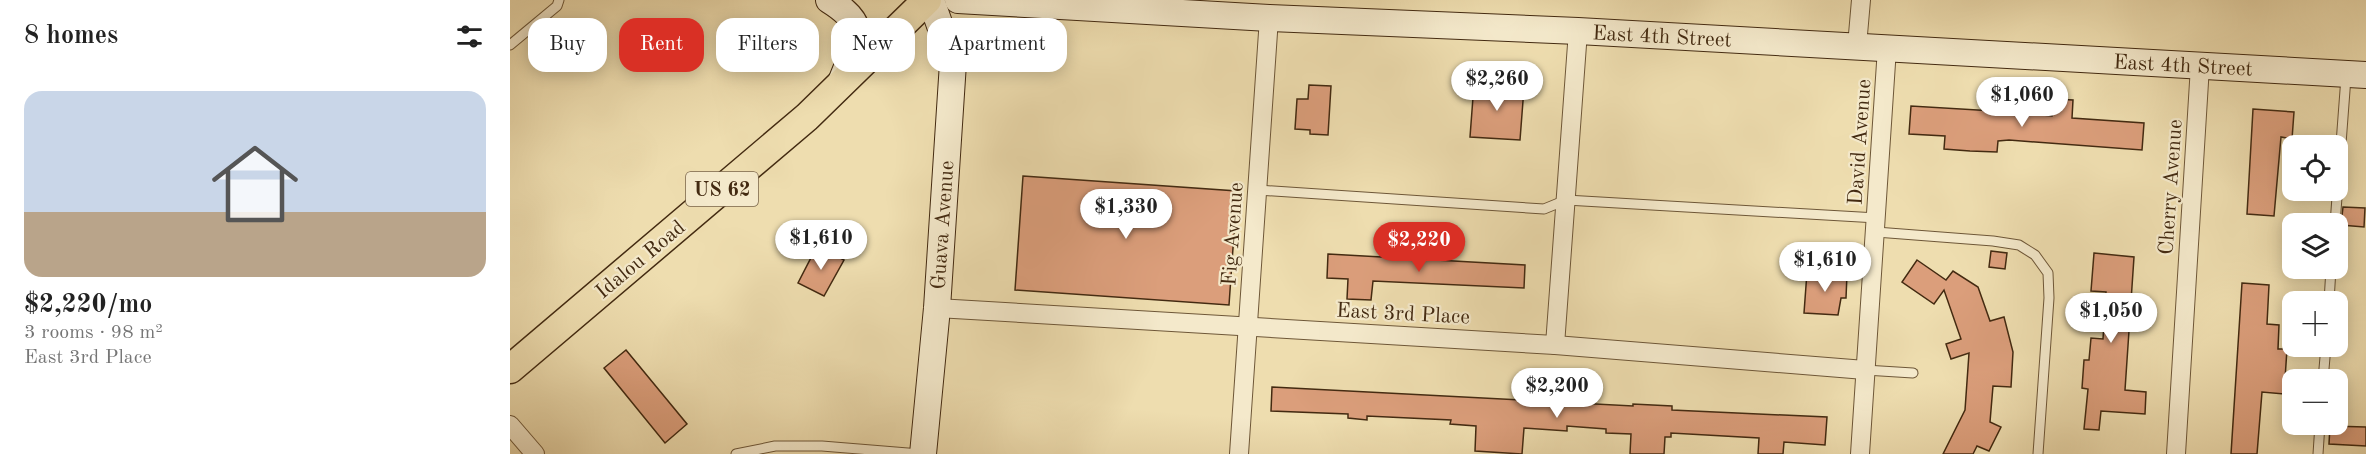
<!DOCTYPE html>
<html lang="en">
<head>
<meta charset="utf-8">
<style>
	:root { --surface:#fff; --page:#f2f2f2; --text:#222; --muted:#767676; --accent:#d93025 }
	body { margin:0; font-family:"Old Standard TT",serif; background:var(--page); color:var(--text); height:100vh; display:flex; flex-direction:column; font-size:22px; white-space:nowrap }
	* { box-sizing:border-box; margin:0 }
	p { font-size:20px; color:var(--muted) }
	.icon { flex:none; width:33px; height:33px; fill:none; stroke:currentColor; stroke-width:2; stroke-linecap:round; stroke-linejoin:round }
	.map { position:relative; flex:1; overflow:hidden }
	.sheet { display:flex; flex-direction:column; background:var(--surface); width:510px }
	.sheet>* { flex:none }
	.hud { position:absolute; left:18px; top:18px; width:570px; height:54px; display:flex; gap:12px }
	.tools { position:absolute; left:1772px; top:135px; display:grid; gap:12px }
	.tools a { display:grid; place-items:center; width:66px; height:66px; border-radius:12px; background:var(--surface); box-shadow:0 3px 15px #0003; font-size:30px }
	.price { position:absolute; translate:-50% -51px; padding:0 14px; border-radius:21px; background:#fff; color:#222; font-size:20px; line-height:39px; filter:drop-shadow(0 2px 3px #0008) }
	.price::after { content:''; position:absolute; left:50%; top:36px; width:18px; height:14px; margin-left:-9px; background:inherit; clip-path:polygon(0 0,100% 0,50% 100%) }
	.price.active { background:var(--accent); color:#fff }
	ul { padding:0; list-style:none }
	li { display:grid; align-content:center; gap:12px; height:318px; padding:0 24px }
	li span { display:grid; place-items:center; height:186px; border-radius:18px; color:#555 }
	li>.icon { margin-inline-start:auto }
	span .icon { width:108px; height:108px; fill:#fffc; stroke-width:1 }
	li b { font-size:26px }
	h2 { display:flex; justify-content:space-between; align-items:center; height:72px; padding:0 24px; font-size:26px }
	.chip { padding:0 21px; border-radius:18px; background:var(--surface); box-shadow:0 3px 15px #0003; font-size:21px; line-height:54px }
	.chip.active { background:var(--accent); color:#fff }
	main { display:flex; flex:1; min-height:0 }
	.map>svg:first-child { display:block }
	.building { fill:#db9e7b; stroke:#432a11; stroke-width:1.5 }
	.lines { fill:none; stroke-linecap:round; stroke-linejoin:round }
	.lane-casing { stroke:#6e5738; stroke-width:11 }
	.street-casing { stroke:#6e5738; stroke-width:20 }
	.secondary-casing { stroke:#432a11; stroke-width:28 }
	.primary-casing { stroke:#432a11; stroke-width:31 }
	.lane { stroke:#f4e9cb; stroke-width:9 }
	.street { stroke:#f4e9cb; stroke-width:18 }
	.secondary { stroke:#f4e9cb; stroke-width:26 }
	.primary { stroke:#eeddaf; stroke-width:28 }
	.labels { text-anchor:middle; stroke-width:4.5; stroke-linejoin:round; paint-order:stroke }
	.shield { fill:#f4e9cb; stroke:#786349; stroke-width:1.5 }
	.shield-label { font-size:20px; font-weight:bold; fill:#432a11 }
	.street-label { font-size:21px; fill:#432a11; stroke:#f4e9cb }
</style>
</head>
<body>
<main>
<section class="sheet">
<h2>8 homes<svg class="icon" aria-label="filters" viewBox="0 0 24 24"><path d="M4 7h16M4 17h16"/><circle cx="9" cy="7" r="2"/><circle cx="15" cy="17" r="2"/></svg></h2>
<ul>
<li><span style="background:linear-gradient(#c9d6e8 65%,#b9a48a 0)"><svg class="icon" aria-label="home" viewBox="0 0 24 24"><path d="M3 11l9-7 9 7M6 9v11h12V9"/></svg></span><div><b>$2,220/mo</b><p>3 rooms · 98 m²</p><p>East 3rd Place</p></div></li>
</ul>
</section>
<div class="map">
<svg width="1856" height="454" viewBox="0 0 1856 454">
	<rect width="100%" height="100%" fill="#eeddaf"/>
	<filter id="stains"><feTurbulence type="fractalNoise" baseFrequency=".00333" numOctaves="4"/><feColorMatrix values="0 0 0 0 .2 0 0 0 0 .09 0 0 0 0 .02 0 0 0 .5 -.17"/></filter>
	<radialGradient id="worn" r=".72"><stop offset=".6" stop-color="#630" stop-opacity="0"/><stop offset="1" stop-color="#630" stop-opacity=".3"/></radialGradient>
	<g class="building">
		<path d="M 964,84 L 1014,88 L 1010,140 L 960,137 Z"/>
		<path d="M 799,85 L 821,86 L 818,135 L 800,134 L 800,130 L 785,129 L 787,99 L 798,99 Z"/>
		<path d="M 1543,99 L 1563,100 L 1562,118 L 1634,123 L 1632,150 L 1499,140 L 1488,141 L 1487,152 L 1460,151 L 1434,149 L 1435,136 L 1399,134 L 1401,106 L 1501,112 L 1542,116 Z"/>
		<path d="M 1743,109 L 1784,112 L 1782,139 L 1771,137 L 1764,216 L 1737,214 Z"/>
		<path d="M 513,176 L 727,191 L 719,305 L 505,290 Z"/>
		<path d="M 1833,207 L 1855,208 L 1854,227 L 1831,225 Z"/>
		<path d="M 307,246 L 334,260 L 314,296 L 288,283 Z"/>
		<path d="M 1481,251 L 1497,253 L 1495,269 L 1479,267 Z"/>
		<path d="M 1584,253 L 1624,257 L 1615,390 L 1636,392 L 1635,414 L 1591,411 L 1589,430 L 1574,429 L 1578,389 L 1572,388 L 1574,360 L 1579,360 L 1581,338 L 1593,339 L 1596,292 L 1581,291 Z"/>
		<path d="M 818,254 L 1015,265 L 1014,288 L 863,281 L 861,300 L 837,299 L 838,279 L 817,278 Z"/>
		<path d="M 1407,260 L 1436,280 L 1443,271 L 1468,287 L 1480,321 L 1494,317 L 1503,352 L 1501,387 L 1483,386 L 1480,422 L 1491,427 L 1479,451 L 1467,446 L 1463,454 L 1433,454 L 1455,410 L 1459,353 L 1441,359 L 1436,344 L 1451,339 L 1434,290 L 1424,304 L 1392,282 Z"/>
		<path d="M 1297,272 L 1337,274 L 1336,298 L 1331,298 L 1328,315 L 1294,313 Z"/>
		<path d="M 1732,283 L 1759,285 L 1757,324 L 1769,325 L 1768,349 L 1777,349 L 1774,394 L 1752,392 L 1747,454 L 1721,454 Z"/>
		<path d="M 116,350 L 177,424 L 155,443 L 94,368 Z"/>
		<path d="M 762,387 L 1123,406 L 1123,404 L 1162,406 L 1162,410 L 1317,417 L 1315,445 L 1274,442 L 1273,454 L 1248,454 L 1249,438 L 1161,433 L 1161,437 L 1155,437 L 1154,454 L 1120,454 L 1121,434 L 1096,433 L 1096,429 L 1057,426 L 1057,431 L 1014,428 L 1012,454 L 965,451 L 966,426 L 940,424 L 941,420 L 857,416 L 857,420 L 838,418 L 838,414 L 761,411 Z"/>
		<path d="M 1820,426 L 1856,427 L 1856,446 L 1819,444 Z"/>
	</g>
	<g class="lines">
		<defs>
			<g id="lane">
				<path d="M 0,45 L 47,6 L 49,0"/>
				<path d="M 748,190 L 1034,209 L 1056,200 L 1367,218"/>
				<path d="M 1825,224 L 1836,77"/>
				<path d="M 1366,232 L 1483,241 L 1509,245 L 1525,255 L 1538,273 L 1539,298 L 1528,454"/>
				<path d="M 1819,302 L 1821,268"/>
				<path d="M 1355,370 L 1403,373"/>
				<path d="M 1813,380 L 1816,346"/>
				<path d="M 226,454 L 265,446 L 312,446 L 410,454"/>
				<path d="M 1808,454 L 1810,424"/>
			</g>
			<g id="street">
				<path d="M 1347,46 L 1351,0"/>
				<path d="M 427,308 L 1045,345 L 1355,370"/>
				<path d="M 1045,345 L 1068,31"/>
				<path d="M 0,425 L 25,454"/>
				<path d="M 729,454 L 759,18"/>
				<path d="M 1350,454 L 1377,48"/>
				<path d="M 1666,454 L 1690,66"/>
			</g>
			<g id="secondary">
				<path d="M 319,0 C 364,28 345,43 330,85"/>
				<path d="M 448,0 L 759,18 L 1068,31 L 1856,75"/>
				<path d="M 413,454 L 427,308 L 443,63 L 421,0"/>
			</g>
			<path id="primary" d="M 0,369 L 297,117 L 417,0"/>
		</defs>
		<use href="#lane" class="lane-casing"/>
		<use href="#street" class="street-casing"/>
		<use href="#secondary" class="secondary-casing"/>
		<use href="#primary" class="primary-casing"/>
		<use href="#lane" class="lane"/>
		<use href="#street" class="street"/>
		<use href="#secondary" class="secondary"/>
		<use href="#primary" class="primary"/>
	</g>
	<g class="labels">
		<rect class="shield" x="176" y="172" width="72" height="34" rx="4.5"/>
		<g class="shield-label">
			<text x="212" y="196">US 62</text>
		</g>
		<g class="street-label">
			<text transform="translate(1152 36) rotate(3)" y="7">East 4th Street</text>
			<text transform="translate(1673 65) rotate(3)" y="7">East 4th Street</text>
			<text transform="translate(1349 142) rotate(-86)" y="7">David Avenue</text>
			<text transform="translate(1660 187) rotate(-86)" y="7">Cherry Avenue</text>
			<text transform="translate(432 225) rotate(-86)" y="7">Guava Avenue</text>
			<text transform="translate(722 234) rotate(-86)" y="7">Fig Avenue</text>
			<text transform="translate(130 259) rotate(-40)" y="7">Idalou Road</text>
			<text transform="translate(893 313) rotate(3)" y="7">East 3rd Place</text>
		</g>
	</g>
	<rect width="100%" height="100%" filter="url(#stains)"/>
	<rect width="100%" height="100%" fill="url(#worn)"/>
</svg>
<div class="tools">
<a><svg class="icon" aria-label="locate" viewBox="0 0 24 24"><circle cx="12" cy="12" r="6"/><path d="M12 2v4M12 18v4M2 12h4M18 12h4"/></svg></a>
<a><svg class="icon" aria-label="layers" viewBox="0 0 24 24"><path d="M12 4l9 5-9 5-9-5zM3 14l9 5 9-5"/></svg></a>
<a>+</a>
<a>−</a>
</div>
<b class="price" style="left:987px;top:112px">$2,260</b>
<b class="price" style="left:1512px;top:128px">$1,060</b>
<b class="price" style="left:616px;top:240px">$1,330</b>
<b class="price" style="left:311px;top:271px">$1,610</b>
<b class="price active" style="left:909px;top:273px">$2,220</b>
<b class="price" style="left:1315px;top:293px">$1,610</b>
<b class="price" style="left:1601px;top:344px">$1,050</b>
<b class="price" style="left:1047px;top:419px">$2,200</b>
<div class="hud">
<a class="chip">Buy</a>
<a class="chip active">Rent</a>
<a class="chip">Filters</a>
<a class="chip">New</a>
<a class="chip">Apartment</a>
</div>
</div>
</main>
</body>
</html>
